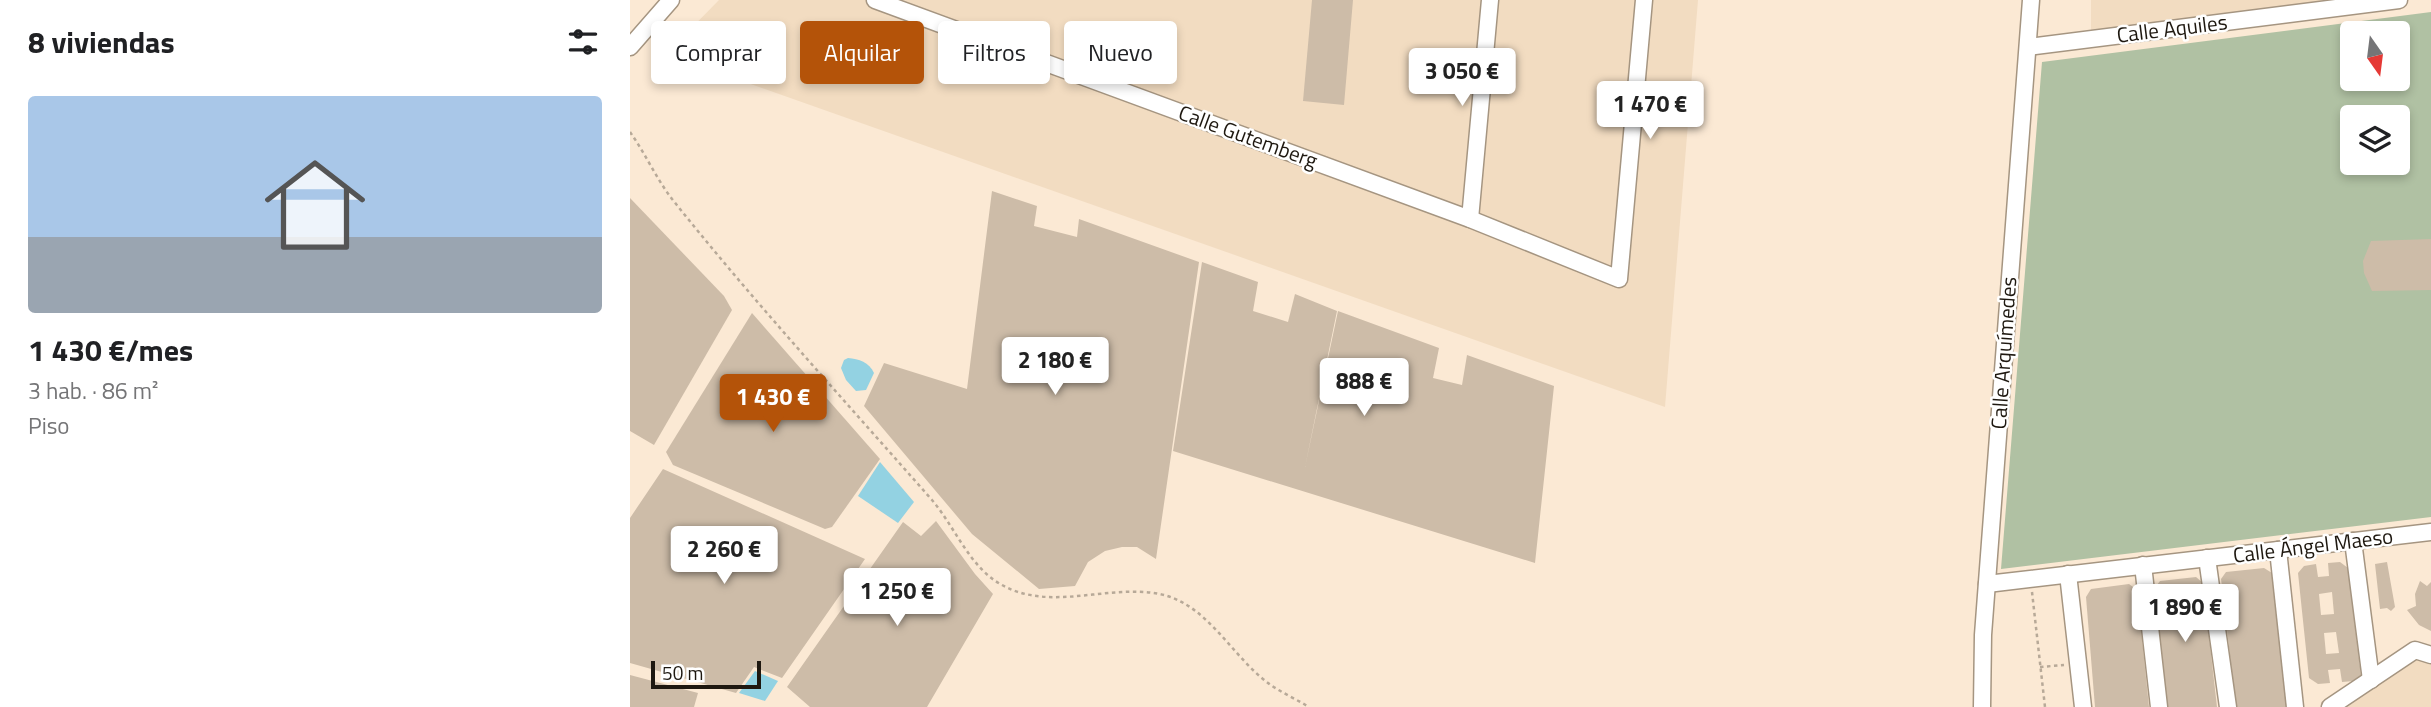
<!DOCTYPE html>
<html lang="es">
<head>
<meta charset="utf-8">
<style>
	:root { --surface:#fff; --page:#f6f6f6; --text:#202124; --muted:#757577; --accent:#b45309 }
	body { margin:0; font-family:"Titillium Web",sans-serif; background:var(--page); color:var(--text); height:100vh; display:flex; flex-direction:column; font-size:26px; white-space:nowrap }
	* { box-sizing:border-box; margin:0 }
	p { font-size:23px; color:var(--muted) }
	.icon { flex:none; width:38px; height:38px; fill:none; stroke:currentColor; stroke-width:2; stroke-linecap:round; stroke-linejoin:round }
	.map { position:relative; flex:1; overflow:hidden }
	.side { display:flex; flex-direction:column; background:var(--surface); width:630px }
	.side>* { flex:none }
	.top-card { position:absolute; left:21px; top:21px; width:665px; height:63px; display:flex; gap:14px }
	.needle { width:46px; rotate:166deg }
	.controls { position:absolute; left:1710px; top:21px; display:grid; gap:14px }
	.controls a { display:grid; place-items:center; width:70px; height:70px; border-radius:7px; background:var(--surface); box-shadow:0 4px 10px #0003; font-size:35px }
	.scale { position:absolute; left:21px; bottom:18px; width:110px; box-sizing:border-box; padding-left:7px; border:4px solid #1e1810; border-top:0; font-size:19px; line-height:24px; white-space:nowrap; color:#1e1810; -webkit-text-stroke:5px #fff; paint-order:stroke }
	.price { position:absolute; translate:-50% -60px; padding:0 16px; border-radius:7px; background:#fff; color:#222; font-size:23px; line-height:46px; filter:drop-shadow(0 2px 4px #0008) }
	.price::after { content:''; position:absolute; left:50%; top:42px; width:21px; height:16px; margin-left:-10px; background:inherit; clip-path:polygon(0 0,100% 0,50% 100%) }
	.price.selected { background:var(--accent); color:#fff }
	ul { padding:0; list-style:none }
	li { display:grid; align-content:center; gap:14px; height:371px; padding:0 28px }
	li span { display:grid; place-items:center; height:217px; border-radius:7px; color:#555 }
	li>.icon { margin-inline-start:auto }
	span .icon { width:126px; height:126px; fill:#fffc; stroke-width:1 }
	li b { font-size:30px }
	h2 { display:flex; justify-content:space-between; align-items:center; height:84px; padding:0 28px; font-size:30px }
	.chip { padding:0 24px; border-radius:7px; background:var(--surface); box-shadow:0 4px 10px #0003; font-size:24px; line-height:63px }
	.chip.selected { background:var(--accent); color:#fff }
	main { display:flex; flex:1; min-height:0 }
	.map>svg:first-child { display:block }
	.built { fill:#f2dcc1 }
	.green { fill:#b0c1a3; fill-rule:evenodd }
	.water { fill:#93d2e2 }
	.building { fill:#cdbca8; fill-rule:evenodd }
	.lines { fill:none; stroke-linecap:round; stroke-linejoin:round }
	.minor-casing { stroke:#a59581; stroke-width:19 }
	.path { stroke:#b7a998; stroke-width:2.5; stroke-dasharray:3.5 3.5; stroke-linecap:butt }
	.minor { stroke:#fff; stroke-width:16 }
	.labels { text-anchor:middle; stroke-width:5; stroke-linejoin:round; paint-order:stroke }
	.street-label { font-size:21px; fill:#1e1810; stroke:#fff }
</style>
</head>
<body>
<main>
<section class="side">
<h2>8 viviendas<svg class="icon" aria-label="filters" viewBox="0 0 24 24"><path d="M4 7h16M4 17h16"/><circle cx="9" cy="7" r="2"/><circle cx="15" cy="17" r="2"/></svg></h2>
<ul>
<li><span style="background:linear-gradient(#a9c7e8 65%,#9aa5b1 0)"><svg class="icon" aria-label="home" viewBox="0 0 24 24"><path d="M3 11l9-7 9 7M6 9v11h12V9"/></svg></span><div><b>1 430 €/mes</b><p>3 hab. · 86 m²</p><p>Piso</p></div></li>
</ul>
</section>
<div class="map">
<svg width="1801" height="707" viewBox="0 0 1801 707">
	<rect width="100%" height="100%" fill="#fbe9d4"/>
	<g class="built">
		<path d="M 89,0 L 1068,0 L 1035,407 L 36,54 Z"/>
		<path d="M 1461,0 L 1757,0 L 1461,39 Z"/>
		<path d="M 1785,650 L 1801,655 L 1801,707 L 1699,707 Z"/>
	</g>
	<path class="green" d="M 1801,12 L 1801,517 L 1371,569 L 1412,62 ZM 1722,33 L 1768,33 L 1768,79 L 1722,79 ZM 1722,117 L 1768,117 L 1768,163 L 1722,163 Z"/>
	<g class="water">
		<path d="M 218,358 C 229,359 239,362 244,373 L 236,390 L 226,391 L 216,380 L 211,368 L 214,360 Z"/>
		<path d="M 250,462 L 284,502 L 268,523 L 228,496 Z"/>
		<path d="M 125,671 L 148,681 L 135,701 L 109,693 Z"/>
	</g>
	<g class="building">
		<path d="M 682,0 L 723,0 L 714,105 L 673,101 Z"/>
		<path d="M 362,191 L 407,206 L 404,226 L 447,237 L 449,219 L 569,262 L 526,559 L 507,547 L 492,547 L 475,551 L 458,562 L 445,586 L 409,589 L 342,534 L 234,406 L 254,363 L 337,389 Z"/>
		<path d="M 0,198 L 94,296 L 102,310 L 24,445 L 0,431 Z"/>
		<path d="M 1801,239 L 1801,290 L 1742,291 L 1734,273 L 1733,261 L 1741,241 Z"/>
		<path d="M 572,262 L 628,282 L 623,311 L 658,322 L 665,294 L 707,311 L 675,467 L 708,311 L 809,348 L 803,378 L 832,385 L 837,355 L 924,386 L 905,563 L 543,451 Z"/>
		<path d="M 122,313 L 250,459 L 202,527 L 195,529 L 43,465 L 36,452 Z"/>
		<path d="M 33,469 L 235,559 L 152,678 L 124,667 L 106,693 L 0,663 L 0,518 Z"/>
		<path d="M 306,521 L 345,574 L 363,594 L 297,707 L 180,707 L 157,687 L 273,522 L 291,536 Z"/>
		<path d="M 1710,562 L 1718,568 L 1731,675 L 1724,681 L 1712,682 L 1710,669 L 1698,670 L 1700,683 L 1688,684 L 1679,678 L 1668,573 L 1674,566 L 1686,564 L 1688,577 L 1699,576 L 1698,563 ZM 1702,592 L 1704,614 L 1691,615 L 1689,594 ZM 1706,632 L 1709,653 L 1696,654 L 1694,633 Z"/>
		<path d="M 1757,562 L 1765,607 L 1761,611 L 1757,608 L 1750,609 L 1745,564 Z"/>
		<path d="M 1634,568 L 1642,573 L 1657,707 L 1606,707 L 1591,579 L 1596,572 Z"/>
		<path d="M 1566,577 L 1573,583 L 1587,707 L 1537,707 L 1524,589 L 1530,581 Z"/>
		<path d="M 1790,581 L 1797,586 L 1801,582 L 1801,631 L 1789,625 L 1777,610 L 1786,606 L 1785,594 Z"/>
		<path d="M 1499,584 L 1507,590 L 1519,707 L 1465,707 L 1456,597 L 1461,589 Z"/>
		<path d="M 0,675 L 68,693 L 64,707 L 0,707 Z"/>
	</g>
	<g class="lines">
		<defs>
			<g id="minor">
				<path d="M 245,0 L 840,219 L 989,279 L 1014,0"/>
				<path d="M 0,47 L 41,0"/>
				<path d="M 1398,47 L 1769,0"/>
				<path d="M 840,219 L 860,0"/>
				<path d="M 1723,541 L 1741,680"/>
				<path d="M 1648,550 L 1665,707"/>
				<path d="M 1577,558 L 1598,707"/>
				<path d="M 1513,565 L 1529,707"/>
				<path d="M 1438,574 L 1453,707"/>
				<path d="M 1357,584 L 1801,532"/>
				<path d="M 1352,707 L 1353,635 L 1401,0"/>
				<path d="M 1700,707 L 1785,650 L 1801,655"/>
			</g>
		</defs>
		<use href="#minor" class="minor-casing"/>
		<g class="path">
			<path d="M 0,132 C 15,153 26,178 42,199 C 124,302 215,401 302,500 C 325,527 340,568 372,585 C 422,613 482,582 534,595 C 579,607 602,656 638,683 C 650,692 666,699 679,707"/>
			<path d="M 1402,592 L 1415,707"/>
			<path d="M 1410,667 L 1434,665"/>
		</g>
		<use href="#minor" class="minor"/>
	</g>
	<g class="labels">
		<g class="street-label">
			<text transform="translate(1542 29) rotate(-7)" y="7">Calle Aquiles</text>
			<text transform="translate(618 137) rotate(20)" y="7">Calle Gutemberg</text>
			<text transform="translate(1374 353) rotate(-86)" y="7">Calle Arquímedes</text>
			<text transform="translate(1683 546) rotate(-7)" y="7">Calle Ángel Maeso</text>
		</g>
	</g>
</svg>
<div class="controls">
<a><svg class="needle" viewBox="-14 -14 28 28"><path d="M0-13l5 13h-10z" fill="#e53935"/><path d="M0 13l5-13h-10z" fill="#757577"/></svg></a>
<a><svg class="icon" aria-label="layers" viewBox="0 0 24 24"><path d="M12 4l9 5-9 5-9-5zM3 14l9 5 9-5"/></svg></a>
</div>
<div class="scale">50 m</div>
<b class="price" style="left:832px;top:108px">3 050 €</b>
<b class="price" style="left:1020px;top:141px">1 470 €</b>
<b class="price" style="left:425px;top:397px">2 180 €</b>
<b class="price" style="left:734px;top:418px">888 €</b>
<b class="price selected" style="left:143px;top:434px">1 430 €</b>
<b class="price" style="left:94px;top:586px">2 260 €</b>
<b class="price" style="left:267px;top:628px">1 250 €</b>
<b class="price" style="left:1555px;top:644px">1 890 €</b>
<div class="top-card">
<a class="chip">Comprar</a>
<a class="chip selected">Alquilar</a>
<a class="chip">Filtros</a>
<a class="chip">Nuevo</a>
</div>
</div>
</main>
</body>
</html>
